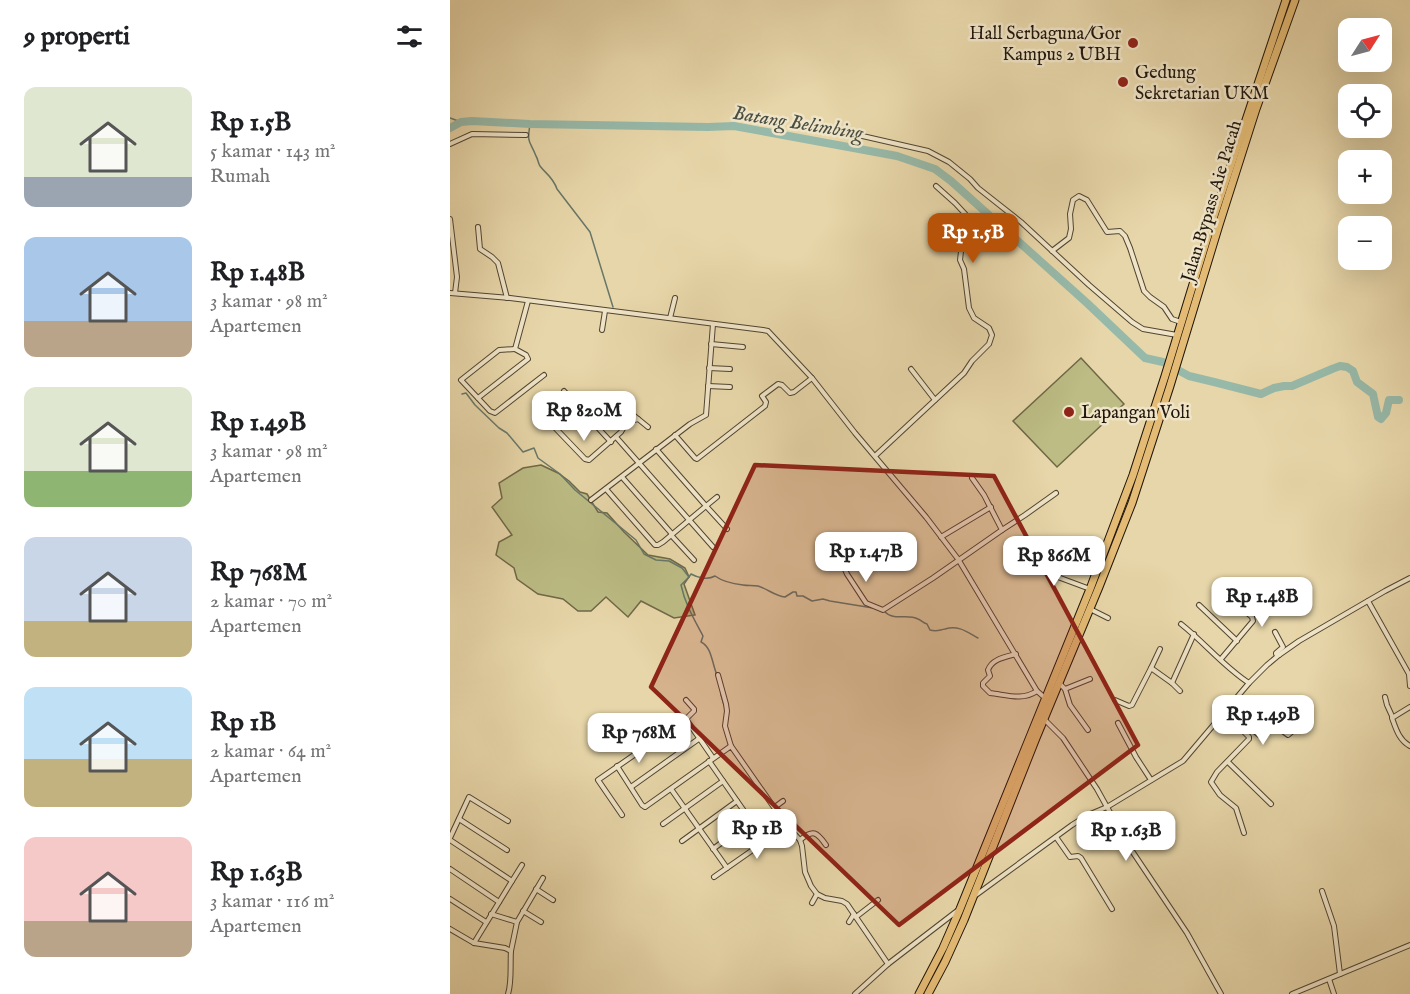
<!DOCTYPE html>
<html lang="id">
<head>
<meta charset="utf-8">
<style>
	:root { --surface:#fff; --page:#f6f6f6; --text:#202124; --muted:#757577; --accent:#b45309 }
	body { margin:0; font-family:"IM FELL English",serif; background:var(--page); color:var(--text); height:100vh; display:flex; flex-direction:column; font-size:22px; white-space:nowrap }
	* { box-sizing:border-box; margin:0 }
	p { font-size:20px; color:var(--muted) }
	.icon { flex:none; width:33px; height:33px; fill:none; stroke:currentColor; stroke-width:2; stroke-linecap:round; stroke-linejoin:round }
	.map { position:relative; flex:1; overflow:hidden }
	.details { display:flex; flex-direction:column; background:var(--surface); width:450px }
	.details>* { flex:none }
	.needle { width:39px; rotate:54deg }
	.buttons { position:absolute; left:888px; top:18px; display:grid; gap:12px }
	.buttons a { display:grid; place-items:center; width:54px; height:54px; border-radius:12px; background:var(--surface); box-shadow:0 6px 24px #0002; font-size:30px }
	.price { position:absolute; translate:-50% -51px; padding:0 14px; border-radius:12px; background:#fff; color:#222; font-size:20px; line-height:39px; filter:drop-shadow(0 2px 3px #0008) }
	.price::after { content:''; position:absolute; left:50%; top:36px; width:18px; height:14px; margin-left:-9px; background:inherit; clip-path:polygon(0 0,100% 0,50% 100%) }
	.price.on { background:var(--accent); color:#fff }
	ul { padding:0; list-style:none }
	li { display:flex; align-items:center; gap:18px; height:150px; padding:0 24px }
	li span { display:grid; place-items:center; flex:none; width:168px; height:120px; border-radius:12px; color:#555 }
	li>.icon { margin-inline-start:auto }
	span .icon { width:72px; height:72px; fill:#fffc; stroke-width:1 }
	li b { font-size:26px }
	h2 { display:flex; justify-content:space-between; align-items:center; height:72px; padding:0 24px; font-size:26px }
	main { display:flex; flex:1; min-height:0 }
	.map>svg:first-child { display:block }
	.green { fill:#bcbc84; stroke:#6e6847; stroke-width:1.5 }
	.lines { fill:none; stroke-linecap:round; stroke-linejoin:round }
	.stream { stroke:#677769; stroke-width:1.5 }
	.river { stroke:#97b9a9; stroke-width:8 }
	.street-casing { stroke:#514532; stroke-width:6 }
	.highway-casing { stroke:#1f150a; stroke-width:9 }
	.street { stroke:#efe4c7; stroke-width:4 }
	.highway { stroke:#e4bb74; stroke-width:7 }
	.marked { fill:#8f2418; fill-opacity:0.2; stroke:#8f2418; stroke-width:4.5; stroke-linejoin:round }
	.poi-dot { fill:#8f2418; stroke:#efe4c7; stroke-width:2 }
	.labels { text-anchor:middle; stroke-width:5; stroke-linejoin:round; paint-order:stroke }
	.poi-label { font-size:18px; fill:#1f150a; stroke:#efe4c7; text-anchor:start }
	.street-label { font-size:18px; fill:#1f150a; stroke:#efe4c7 }
	.water-label { font-size:20px; font-style:italic; fill:#494e42; stroke:#efe4c7 }
</style>
</head>
<body>
<main>
<section class="details">
<h2>9 properti<svg class="icon" aria-label="filters" viewBox="0 0 24 24"><path d="M4 7h16M4 17h16"/><circle cx="9" cy="7" r="2"/><circle cx="15" cy="17" r="2"/></svg></h2>
<ul>
<li><span style="background:linear-gradient(#dfe7d0 75%,#9aa5b1 0)"><svg class="icon" aria-label="home" viewBox="0 0 24 24"><path d="M3 11l9-7 9 7M6 9v11h12V9"/></svg></span><div><b>Rp 1.5B</b><p>5 kamar · 143 m²</p><p>Rumah</p></div></li>
<li><span style="background:linear-gradient(#a9c7e8 70%,#b9a48a 0)"><svg class="icon" aria-label="home" viewBox="0 0 24 24"><path d="M3 11l9-7 9 7M6 9v11h12V9"/></svg></span><div><b>Rp 1.48B</b><p>3 kamar · 98 m²</p><p>Apartemen</p></div></li>
<li><span style="background:linear-gradient(#dfe7d0 70%,#8fb573 0)"><svg class="icon" aria-label="home" viewBox="0 0 24 24"><path d="M3 11l9-7 9 7M6 9v11h12V9"/></svg></span><div><b>Rp 1.49B</b><p>3 kamar · 98 m²</p><p>Apartemen</p></div></li>
<li><span style="background:linear-gradient(#c9d6e8 70%,#c2b280 0)"><svg class="icon" aria-label="home" viewBox="0 0 24 24"><path d="M3 11l9-7 9 7M6 9v11h12V9"/></svg></span><div><b>Rp 768M</b><p>2 kamar · 70 m²</p><p>Apartemen</p></div></li>
<li><span style="background:linear-gradient(#bfe0f5 60%,#c2b280 0)"><svg class="icon" aria-label="home" viewBox="0 0 24 24"><path d="M3 11l9-7 9 7M6 9v11h12V9"/></svg></span><div><b>Rp 1B</b><p>2 kamar · 64 m²</p><p>Apartemen</p></div></li>
<li><span style="background:linear-gradient(#f6c9c9 70%,#b9a48a 0)"><svg class="icon" aria-label="home" viewBox="0 0 24 24"><path d="M3 11l9-7 9 7M6 9v11h12V9"/></svg></span><div><b>Rp 1.63B</b><p>3 kamar · 116 m²</p><p>Apartemen</p></div></li>
</ul>
</section>
<div class="map">
<svg width="960" height="994" viewBox="0 0 960 994">
	<rect width="100%" height="100%" fill="#e7d6a9"/>
	<filter id="stains"><feTurbulence type="fractalNoise" baseFrequency=".00333" numOctaves="4"/><feColorMatrix values="0 0 0 0 .2 0 0 0 0 .09 0 0 0 0 .02 0 0 0 .5 -.17"/></filter>
	<radialGradient id="worn" r=".72"><stop offset=".6" stop-color="#630" stop-opacity="0"/><stop offset="1" stop-color="#630" stop-opacity=".3"/></radialGradient>
	<g class="green">
		<path d="M 631,358 L 674,404 L 607,467 L 563,421 Z"/>
		<path d="M 91,465 L 108,473 L 119,481 L 130,492 L 137,494 L 148,512 L 157,513 L 174,532 L 198,555 L 220,559 L 235,568 L 239,577 L 234,584 L 245,615 L 224,618 L 191,601 L 178,617 L 156,597 L 141,611 L 128,611 L 113,599 L 88,594 L 67,579 L 64,568 L 46,555 L 49,542 L 62,535 L 42,507 L 52,498 L 49,483 L 73,468 Z"/>
	</g>
	<g class="lines">
		<g class="stream">
			<path d="M 0,118 L 11,122"/>
			<path d="M 80,124 C 77,144 79,139 86,156 C 88,159 88,163 90,166 C 96,174 103,177 107,189 L 140,232 L 163,307"/>
			<path d="M 12,394 L 16,393 L 25,405 L 49,428 L 57,433 L 73,452 L 84,448 L 88,458 L 110,474 L 125,490 L 186,540 L 194,554 L 206,560 L 219,561 L 232,568 L 239,577 L 241,574 C 248,578 258,580 265,576 C 272,581 284,584 293,585 C 298,586 303,585 308,586 C 318,589 325,596 335,597 L 343,592 L 346,592 L 347,596 L 353,596 L 362,601 L 373,599 L 380,601 L 423,608"/>
			<path d="M 239,577 L 231,585 C 235,604 244,619 253,636 L 251,642 C 262,647 262,664 267,675"/>
			<path d="M 434,611 C 444,622 456,613 468,619 C 471,620 473,623 477,624 L 480,630 C 487,632 489,630 495,629 C 509,625 517,632 528,638"/>
			<path d="M 271,691 L 271,695 L 274,705"/>
		</g>
		<path class="river" d="M 0,128 L 11,122 L 22,121 L 80,124 L 258,127 L 284,126 L 447,156 L 485,169 L 501,181 L 637,303 L 695,358 L 713,362 L 739,376 L 764,382 L 811,394 L 824,388 L 834,386 L 842,386 L 882,369 L 890,366 L 897,367 L 903,371 L 907,382 L 923,394 L 928,417 L 931,419 L 936,413 L 939,400 L 949,400"/>
		<defs>
			<g id="street">
				<path d="M 395,132 L 478,151 L 499,162 L 520,179 L 528,188 L 571,222 L 639,285 L 682,322 L 693,329 L 727,335"/>
				<path d="M 0,144 L 22,134 L 76,135"/>
				<path d="M 0,219 L 7,277 L 5,293"/>
				<path d="M 28,227 L 30,249 L 42,257 L 48,263 L 57,298"/>
				<path d="M 602,251 L 619,238 L 621,229 L 620,214 L 623,200 L 629,196 L 637,200 L 657,232 L 670,231 L 675,236 L 680,248 L 694,291 L 700,297 L 714,307 L 722,319 L 731,322"/>
				<path d="M 0,293 L 60,298 L 313,330 L 318,331 L 362,378 L 405,433 L 476,517 L 508,559 L 587,691 L 595,698"/>
				<path d="M 220,318 L 225,298"/>
				<path d="M 152,330 L 155,311"/>
				<path d="M 261,344 L 293,347"/>
				<path d="M 65,349 L 49,350 L 11,380 L 40,411 L 45,413 L 94,375"/>
				<path d="M 259,368 L 280,369"/>
				<path d="M 461,369 L 485,400"/>
				<path d="M 258,386 L 280,387"/>
				<path d="M 114,391 L 161,442"/>
				<path d="M 28,398 L 78,359 L 76,355 L 65,349 L 78,301"/>
				<path d="M 177,410 L 198,427"/>
				<path d="M 89,411 L 135,459 L 139,460 L 171,432 L 175,425 L 176,409"/>
				<path d="M 175,423 L 188,419"/>
				<path d="M 225,435 L 245,458 L 247,459 L 315,406 L 316,402 L 312,396 L 328,384 L 332,385 L 340,393 L 344,392 L 362,378"/>
				<path d="M 166,437 L 263,547"/>
				<path d="M 425,456 L 514,373 L 522,361 L 539,344 L 542,335 L 539,328 L 524,318 L 519,308 L 514,269 L 510,260 L 514,226 L 518,217 L 505,203 L 486,186"/>
				<path d="M 172,477 L 222,534"/>
				<path d="M 156,489 L 205,545 L 208,545 L 213,542 L 256,506 L 206,449"/>
				<path d="M 267,497 L 256,506 L 277,529"/>
				<path d="M 141,500 L 240,424 L 256,415 L 263,324"/>
				<path d="M 552,530 L 575,515 L 606,493"/>
				<path d="M 221,535 L 244,560"/>
				<path d="M 491,537 L 541,507"/>
				<path d="M 392,563 L 397,574 L 416,603 L 433,610 L 483,578 L 552,530 L 534,495 L 522,478"/>
				<path d="M 590,563 L 592,569 L 597,573 L 640,589"/>
				<path d="M 918,601 L 959,674 L 960,686"/>
				<path d="M 749,605 L 787,641"/>
				<path d="M 640,609 L 658,618"/>
				<path d="M 731,624 C 755,643 774,667 799,683"/>
				<path d="M 825,632 L 833,647 L 826,653 L 826,654 L 829,655"/>
				<path d="M 566,654 C 555,657 542,659 538,670 L 540,676 L 533,683 L 533,686 L 540,693 C 557,695 572,701 587,691"/>
				<path d="M 771,659 L 803,621 L 802,617 L 778,597"/>
				<path d="M 701,668 L 710,649"/>
				<path d="M 268,675 L 276,704 L 277,711 L 275,726 L 281,746"/>
				<path d="M 609,683 L 615,689 L 620,705 L 638,730"/>
				<path d="M 722,683 L 730,691"/>
				<path d="M 615,689 L 640,679"/>
				<path d="M 935,697 L 937,705 L 942,716"/>
				<path d="M 665,700 L 679,706 L 682,705 L 701,668 L 722,683 L 744,634"/>
				<path d="M 960,707 L 942,718 C 946,729 949,740 960,746"/>
				<path d="M 777,709 L 809,735 L 814,734 L 823,724 L 838,735 L 849,726"/>
				<path d="M 236,719 L 263,758"/>
				<path d="M 595,720 L 613,738 L 647,789 L 678,845 L 737,933 L 771,994"/>
				<path d="M 668,723 L 686,757 L 701,780"/>
				<path d="M 793,723 L 791,729 L 799,737 L 799,739 L 767,772 L 761,782 L 770,795 L 786,808 L 794,833"/>
				<path d="M 259,761 L 315,841"/>
				<path d="M 778,762 L 821,804"/>
				<path d="M 167,766 L 192,805 L 195,807 L 281,746 L 337,826 L 350,840 L 352,846 L 355,872 L 361,886 L 367,894 L 375,898 L 392,901 L 397,904 L 438,964"/>
				<path d="M 181,787 L 250,738"/>
				<path d="M 221,789 L 277,868"/>
				<path d="M 325,807 L 333,801"/>
				<path d="M 172,815 L 148,780 L 236,719 L 244,711 L 244,709 L 236,700"/>
				<path d="M 9,819 L 57,850"/>
				<path d="M 213,824 L 273,781"/>
				<path d="M 606,837 L 620,857 L 628,856 L 631,858 L 662,909"/>
				<path d="M 0,838 L 19,797 L 58,821"/>
				<path d="M 0,840 L 62,881 L 24,943"/>
				<path d="M 350,840 C 363,829 367,832 376,845"/>
				<path d="M 232,841 L 287,801"/>
				<path d="M 263,849 L 301,821"/>
				<path d="M 0,869 L 49,902"/>
				<path d="M 264,877 L 337,826"/>
				<path d="M 62,881 L 72,865"/>
				<path d="M 86,889 L 103,900"/>
				<path d="M 872,891 L 884,926 L 890,974"/>
				<path d="M 526,895 L 622,825 L 638,815 L 657,807 L 733,761 L 799,683 L 817,665 L 829,655 L 849,641 L 935,591 L 960,578"/>
				<path d="M 0,899 L 36,922"/>
				<path d="M 362,903 L 367,894"/>
				<path d="M 73,911 L 91,922"/>
				<path d="M 41,914 L 67,922"/>
				<path d="M 406,917 L 428,900"/>
				<path d="M 399,922 L 404,914"/>
				<path d="M 0,929 L 24,943 L 55,948 L 61,951 C 60,964 62,982 58,994"/>
				<path d="M 61,951 L 67,922 L 93,878"/>
				<path d="M 879,979 L 884,994"/>
				<path d="M 405,994 L 438,964 L 507,911"/>
				<path d="M 842,994 L 960,945"/>
			</g>
			<g id="highway">
				<path d="M 469,994 L 493,948 L 510,909 L 640,589 L 683,475 L 715,376 L 762,222 L 836,0"/>
				<path d="M 478,994 L 495,962 L 514,920 L 586,738 L 649,587 L 682,503 L 720,386 L 769,225 L 806,109 L 845,0"/>
			</g>
		</defs>
		<use href="#street" class="street-casing"/>
		<use href="#highway" class="highway-casing"/>
		<use href="#street" class="street"/>
		<use href="#highway" class="highway"/>
	</g>
	<path class="marked" d="M 305,465 L 544,476 L 688,745 L 449,925 L 201,687 Z"/>
	<g class="poi-dot">
		<circle cx="683" cy="43" r="6"/>
		<circle cx="673" cy="82" r="6"/>
		<circle cx="619" cy="412" r="6"/>
	</g>
	<g class="labels">
		<g class="poi-label">
			<text x="671" y="39" text-anchor="end">Hall Serbaguna/Gor<tspan x="671" dy="21">Kampus 2 UBH</tspan></text>
			<text x="685" y="78">Gedung<tspan x="685" dy="21">Sekretarian UKM</tspan></text>
			<text x="631" y="418">Lapangan Voli</text>
		</g>
		<g class="street-label">
			<text transform="translate(761 201) rotate(-73)" y="6">Jalan Bypass Aie Pacah</text>
		</g>
		<g class="water-label">
			<text transform="translate(348 122) rotate(9)" y="7">Batang Belimbing</text>
		</g>
	</g>
	<rect width="100%" height="100%" filter="url(#stains)"/>
	<rect width="100%" height="100%" fill="url(#worn)"/>
</svg>
<div class="buttons">
<a><svg class="needle" viewBox="-14 -14 28 28"><path d="M0-13l5 13h-10z" fill="#e53935"/><path d="M0 13l5-13h-10z" fill="#757577"/></svg></a>
<a><svg class="icon" aria-label="locate" viewBox="0 0 24 24"><circle cx="12" cy="12" r="6"/><path d="M12 2v4M12 18v4M2 12h4M18 12h4"/></svg></a>
<a>+</a>
<a>−</a>
</div>
<b class="price on" style="left:523px;top:264px">Rp 1.5B</b>
<b class="price" style="left:134px;top:442px">Rp 820M</b>
<b class="price" style="left:416px;top:583px">Rp 1.47B</b>
<b class="price" style="left:604px;top:587px">Rp 866M</b>
<b class="price" style="left:812px;top:628px">Rp 1.48B</b>
<b class="price" style="left:813px;top:746px">Rp 1.49B</b>
<b class="price" style="left:189px;top:764px">Rp 768M</b>
<b class="price" style="left:307px;top:860px">Rp 1B</b>
<b class="price" style="left:676px;top:862px">Rp 1.63B</b>
</div>
</main>
</body>
</html>
